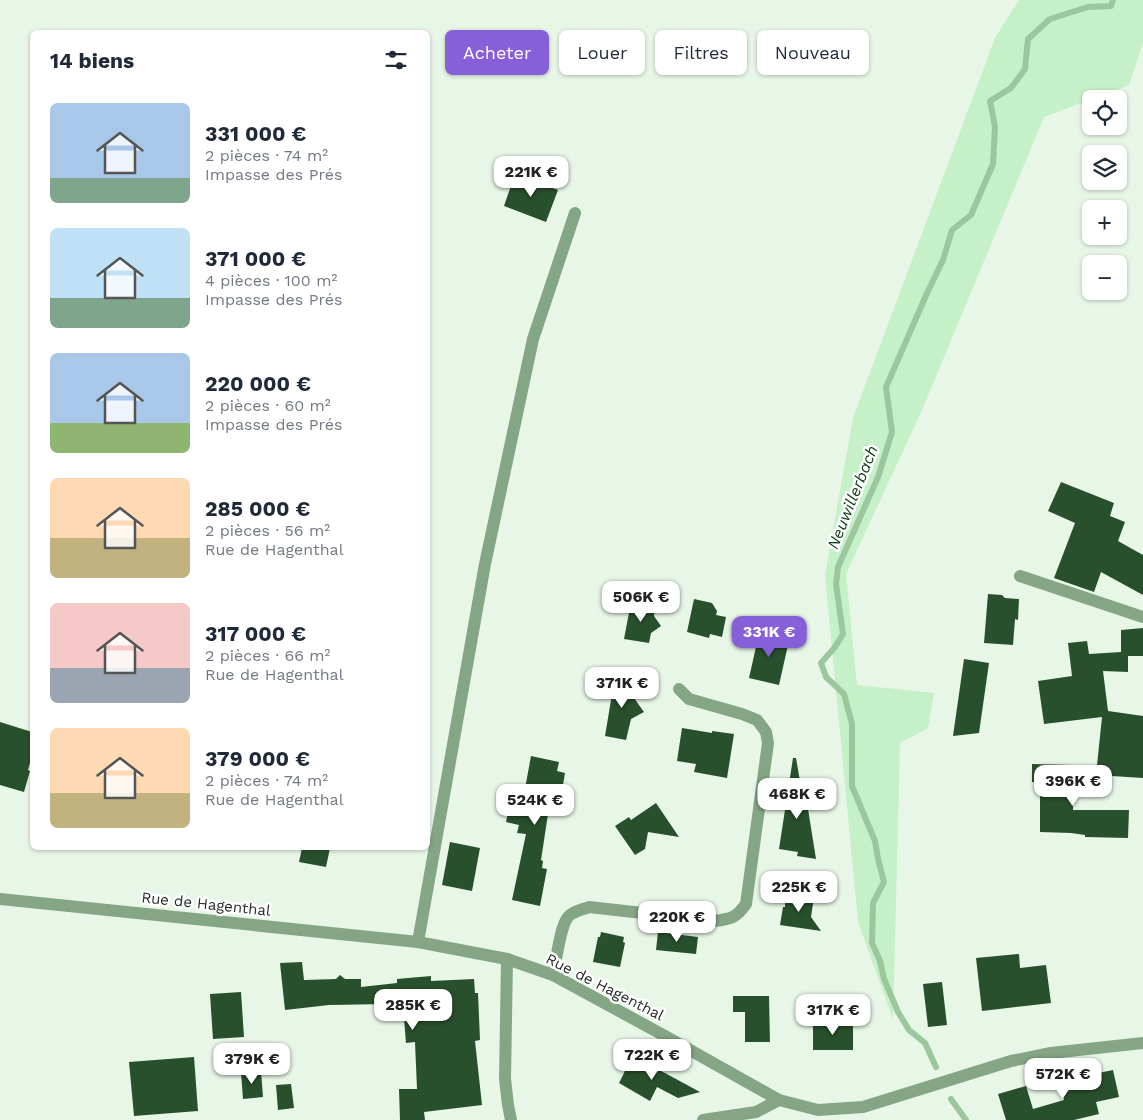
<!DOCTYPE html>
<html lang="fr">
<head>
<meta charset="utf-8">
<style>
	:root { --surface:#fff; --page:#f6f6f7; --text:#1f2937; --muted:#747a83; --accent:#875fd9 }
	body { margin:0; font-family:"Work Sans",sans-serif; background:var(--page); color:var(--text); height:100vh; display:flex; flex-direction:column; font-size:19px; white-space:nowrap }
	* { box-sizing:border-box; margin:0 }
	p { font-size:16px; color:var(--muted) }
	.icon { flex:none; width:28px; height:28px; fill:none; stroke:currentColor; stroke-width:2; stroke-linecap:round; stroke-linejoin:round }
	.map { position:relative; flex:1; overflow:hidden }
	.sheet { position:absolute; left:30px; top:30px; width:400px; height:820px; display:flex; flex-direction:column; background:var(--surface); border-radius:8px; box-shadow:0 1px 4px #0004 }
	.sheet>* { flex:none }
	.hud { position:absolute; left:445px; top:30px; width:475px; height:45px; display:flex; gap:10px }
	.tools { position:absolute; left:1082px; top:90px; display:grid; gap:10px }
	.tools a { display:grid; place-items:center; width:45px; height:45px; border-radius:8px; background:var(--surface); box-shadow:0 1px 4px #0004; font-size:25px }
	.price { position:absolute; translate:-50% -42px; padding:0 11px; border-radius:10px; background:#fff; color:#222; font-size:16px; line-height:32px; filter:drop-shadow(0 1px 2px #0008) }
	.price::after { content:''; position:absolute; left:50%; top:30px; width:15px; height:11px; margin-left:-8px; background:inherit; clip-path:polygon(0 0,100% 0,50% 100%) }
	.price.active { background:var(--accent); color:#fff }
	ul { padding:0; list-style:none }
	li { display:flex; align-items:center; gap:15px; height:125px; padding:0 20px }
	li span { display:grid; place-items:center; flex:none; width:140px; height:100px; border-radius:8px; color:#555 }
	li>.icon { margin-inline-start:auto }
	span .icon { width:60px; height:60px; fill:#fffc; stroke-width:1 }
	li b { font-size:21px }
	h2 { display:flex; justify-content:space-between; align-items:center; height:60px; padding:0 20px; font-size:21px }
	.tag { padding:0 18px; border-radius:8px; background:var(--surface); box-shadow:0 1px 4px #0004; font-size:18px; line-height:45px }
	.tag.active { background:var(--accent); color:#fff }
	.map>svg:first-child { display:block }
	.green { fill:#c6f0c7 }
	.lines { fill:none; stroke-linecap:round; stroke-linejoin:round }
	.stream { stroke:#9cc79d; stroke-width:6 }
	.building { fill:#29502c }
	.minor { stroke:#84a685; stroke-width:12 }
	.labels { text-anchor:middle; stroke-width:5; stroke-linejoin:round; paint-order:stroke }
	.street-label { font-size:15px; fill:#272c27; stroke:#fff }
	.water-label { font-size:16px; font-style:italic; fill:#0c3c14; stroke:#fff }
</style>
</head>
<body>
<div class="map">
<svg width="1143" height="1120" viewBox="0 0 1143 1120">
	<rect width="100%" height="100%" fill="#e7f6e7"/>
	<path class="green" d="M 1019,0 L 1143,0 L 1143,43 L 1129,85 L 1044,117 L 922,410 L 846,574 L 857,685 L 934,693 L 928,728 L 900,743 L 893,1019 L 858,922 L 825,575 L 853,418 L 995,38 Z"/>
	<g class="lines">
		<g class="stream">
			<path d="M 936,1067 L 925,1043 L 909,1030 L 898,1012 L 884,979 L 880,961 L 872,943 L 873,903 L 884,882 L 878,859 L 875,841 L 852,786 L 852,724 L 844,694 L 826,677 L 821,663 L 835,647 L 843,634 L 836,584 L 838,567 L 878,477 L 892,432 L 886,387 L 928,291 L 943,260 L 952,230 L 971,215 L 993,164 L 995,127 L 990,101 L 1011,88 L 1025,69 L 1028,39 L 1050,19 L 1088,7 L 1111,6 L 1113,0"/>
			<path d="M 951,1099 L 966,1120"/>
		</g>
	</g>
	<g class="building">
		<path d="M 515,174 L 558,190 L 546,222 L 504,206 Z"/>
		<path d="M 1061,482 L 1114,503 L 1110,516 L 1125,522 L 1118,541 L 1143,555 L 1143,595 L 1101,572 L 1094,592 L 1054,578 L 1075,523 L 1048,511 Z"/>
		<path d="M 988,594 L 1002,595 L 1005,598 L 1019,599 L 1018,620 L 1015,619 L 1013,645 L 984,643 Z"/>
		<path d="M 694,599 L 712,603 L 717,611 L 716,615 L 726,617 L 722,637 L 710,634 L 709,638 L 687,632 Z"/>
		<path d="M 631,602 L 655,606 L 654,616 L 661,626 L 651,633 L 649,643 L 624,639 Z"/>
		<path d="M 1143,628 L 1143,656 L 1128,656 L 1128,672 L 1103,671 L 1108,711 L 1143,716 L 1143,778 L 1096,775 L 1102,717 L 1044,724 L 1038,681 L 1072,676 L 1068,643 L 1087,641 L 1089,654 L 1121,652 L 1121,630 Z"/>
		<path d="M 762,630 L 787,635 L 785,644 L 788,645 L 779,685 L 749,678 L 758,638 L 761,638 Z"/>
		<path d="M 964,659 L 989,663 L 979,733 L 953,736 Z"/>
		<path d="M 615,676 L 632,679 L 629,697 L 634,698 L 644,712 L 631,719 L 626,740 L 605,736 Z"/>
		<path d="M 0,722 L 32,732 L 32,756 L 28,770 L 30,771 L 24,792 L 0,785 Z"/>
		<path d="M 682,728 L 712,733 L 712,731 L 734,734 L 727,778 L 694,772 L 696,764 L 677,761 Z"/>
		<path d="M 531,756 L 559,762 L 557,771 L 565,773 L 560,803 L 550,801 L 541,860 L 543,861 L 542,868 L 547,869 L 540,906 L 512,900 L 526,834 L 517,833 L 519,825 L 506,822 L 510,803 L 522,805 Z"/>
		<path d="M 793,758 L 796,758 L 805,810 L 808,809 L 816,859 L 797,856 L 798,852 L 779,849 Z"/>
		<path d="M 1032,764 L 1074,765 L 1073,810 L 1129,810 L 1128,838 L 1085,837 L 1085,835 L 1071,833 L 1040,832 L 1040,782 L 1032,782 Z"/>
		<path d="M 656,803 L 679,837 L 648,832 L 645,849 L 635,855 L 615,826 L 629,817 L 631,820 Z"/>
		<path d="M 450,842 L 480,848 L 472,891 L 442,885 Z"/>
		<path d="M 302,848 L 330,848 L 326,867 L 299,862 Z"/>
		<path d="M 790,893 L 814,897 L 811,917 L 821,931 L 780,925 L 783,907 L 785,907 L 785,901 L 789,902 Z"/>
		<path d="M 601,932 L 624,937 L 623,942 L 625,943 L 620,967 L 593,962 L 598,937 L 600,937 Z"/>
		<path d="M 658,932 L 698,937 L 696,954 L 656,950 Z"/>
		<path d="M 1019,954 L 1020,968 L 1046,965 L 1051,1003 L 982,1011 L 976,958 Z"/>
		<path d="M 302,962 L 304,980 L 336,979 L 340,975 L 345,979 L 361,979 L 361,987 L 397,983 L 397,979 L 431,976 L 431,981 L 474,979 L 475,993 L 478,993 L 480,1040 L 475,1041 L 482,1105 L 424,1112 L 425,1120 L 400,1120 L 399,1089 L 417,1089 L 415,1042 L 406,1043 L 403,1006 L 389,1007 L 388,1004 L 329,1005 L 285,1010 L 280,963 Z"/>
		<path d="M 942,982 L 947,1025 L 928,1027 L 923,984 Z"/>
		<path d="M 241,992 L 244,1037 L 213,1039 L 210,994 Z"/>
		<path d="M 733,996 L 769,996 L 770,1042 L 745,1042 L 745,1012 L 733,1012 Z"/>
		<path d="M 829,1022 L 829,1023 L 853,1023 L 853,1050 L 813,1050 L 813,1023 Z"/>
		<path d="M 194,1057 L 198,1111 L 134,1116 L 129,1062 Z"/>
		<path d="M 632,1057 L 665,1073 L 700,1092 L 678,1098 L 657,1087 L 650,1101 L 619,1083 Z"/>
		<path d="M 1113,1070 L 1119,1097 L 1096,1102 L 1099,1114 L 1074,1120 L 1006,1120 L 998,1094 L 1026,1086 L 1033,1109 L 1064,1100 L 1060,1081 Z"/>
		<path d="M 261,1071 L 263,1097 L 243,1099 L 241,1073 Z"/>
		<path d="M 291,1084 L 294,1108 L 278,1110 L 276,1085 Z"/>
	</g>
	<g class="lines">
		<g class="minor">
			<path d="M 1020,576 L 1143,617"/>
			<path d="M 0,899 L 418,942 L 507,959 L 553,975 L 665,1036 L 779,1100 L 818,1110 L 863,1107 L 1011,1061 L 1051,1053 L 1143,1043"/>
			<path d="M 418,942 L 485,564 L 533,339 L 575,213"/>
			<path d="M 507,959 L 505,1079 L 508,1105 L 511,1120"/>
			<path d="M 553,975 C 556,963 560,926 568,917 C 573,911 582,910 589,907 L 714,921 C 731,919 736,918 746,904 L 768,743 L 766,732 L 757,720 L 742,714 L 689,699 L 679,689"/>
			<path d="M 703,1120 L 756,1112 L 779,1100"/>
		</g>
	</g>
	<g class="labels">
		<g class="street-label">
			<text transform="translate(206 904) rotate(6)" y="5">Rue de Hagenthal</text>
			<text transform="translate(605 987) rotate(27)" y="5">Rue de Hagenthal</text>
		</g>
		<g class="water-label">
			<text transform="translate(852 497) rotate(-68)" y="6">Neuwillerbach</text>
		</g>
	</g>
</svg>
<div class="tools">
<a><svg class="icon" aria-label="locate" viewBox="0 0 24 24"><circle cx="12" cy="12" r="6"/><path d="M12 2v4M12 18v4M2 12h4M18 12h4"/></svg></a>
<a><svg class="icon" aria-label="layers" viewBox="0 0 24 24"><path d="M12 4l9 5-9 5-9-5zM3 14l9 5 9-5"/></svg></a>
<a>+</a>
<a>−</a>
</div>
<b class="price" style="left:531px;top:198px">221K €</b>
<b class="price" style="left:641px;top:623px">506K €</b>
<b class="price active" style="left:769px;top:658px">331K €</b>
<b class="price" style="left:622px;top:709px">371K €</b>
<b class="price" style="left:1073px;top:807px">396K €</b>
<b class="price" style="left:797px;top:820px">468K €</b>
<b class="price" style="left:535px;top:826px">524K €</b>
<b class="price" style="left:799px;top:913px">225K €</b>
<b class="price" style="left:677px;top:943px">220K €</b>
<b class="price" style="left:413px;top:1031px">285K €</b>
<b class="price" style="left:833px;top:1036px">317K €</b>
<b class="price" style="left:652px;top:1081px">722K €</b>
<b class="price" style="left:252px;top:1085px">379K €</b>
<b class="price" style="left:1063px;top:1100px">572K €</b>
<div class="hud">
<a class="tag active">Acheter</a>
<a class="tag">Louer</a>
<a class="tag">Filtres</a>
<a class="tag">Nouveau</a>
</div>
<section class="sheet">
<h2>14 biens<svg class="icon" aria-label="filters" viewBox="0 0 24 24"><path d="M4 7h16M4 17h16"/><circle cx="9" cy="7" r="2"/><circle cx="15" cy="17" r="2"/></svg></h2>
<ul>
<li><span style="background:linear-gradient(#a9c7e8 75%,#7fa58c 0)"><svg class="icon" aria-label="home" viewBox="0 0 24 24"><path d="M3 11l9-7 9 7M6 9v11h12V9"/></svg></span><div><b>331 000 €</b><p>2 pièces · 74 m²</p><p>Impasse des Prés</p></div></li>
<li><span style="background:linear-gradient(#bfe0f5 70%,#7fa58c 0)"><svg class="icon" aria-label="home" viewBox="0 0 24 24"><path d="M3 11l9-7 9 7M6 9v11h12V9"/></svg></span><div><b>371 000 €</b><p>4 pièces · 100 m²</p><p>Impasse des Prés</p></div></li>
<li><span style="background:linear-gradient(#a9c7e8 70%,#8fb573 0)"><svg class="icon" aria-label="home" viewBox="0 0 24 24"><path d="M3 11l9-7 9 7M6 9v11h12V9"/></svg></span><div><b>220 000 €</b><p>2 pièces · 60 m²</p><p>Impasse des Prés</p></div></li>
<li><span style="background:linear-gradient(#ffd9b3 60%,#c2b280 0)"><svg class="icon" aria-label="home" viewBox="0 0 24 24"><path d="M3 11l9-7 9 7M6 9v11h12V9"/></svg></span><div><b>285 000 €</b><p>2 pièces · 56 m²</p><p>Rue de Hagenthal</p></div></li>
<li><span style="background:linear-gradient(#f6c9c9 65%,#9aa5b1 0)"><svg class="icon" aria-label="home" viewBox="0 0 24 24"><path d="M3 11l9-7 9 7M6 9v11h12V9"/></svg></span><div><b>317 000 €</b><p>2 pièces · 66 m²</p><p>Rue de Hagenthal</p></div></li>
<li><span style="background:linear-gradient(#ffd9b3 65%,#c2b280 0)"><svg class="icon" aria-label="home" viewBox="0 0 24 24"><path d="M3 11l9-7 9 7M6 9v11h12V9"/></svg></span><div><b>379 000 €</b><p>2 pièces · 74 m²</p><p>Rue de Hagenthal</p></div></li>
</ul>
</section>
</div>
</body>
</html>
